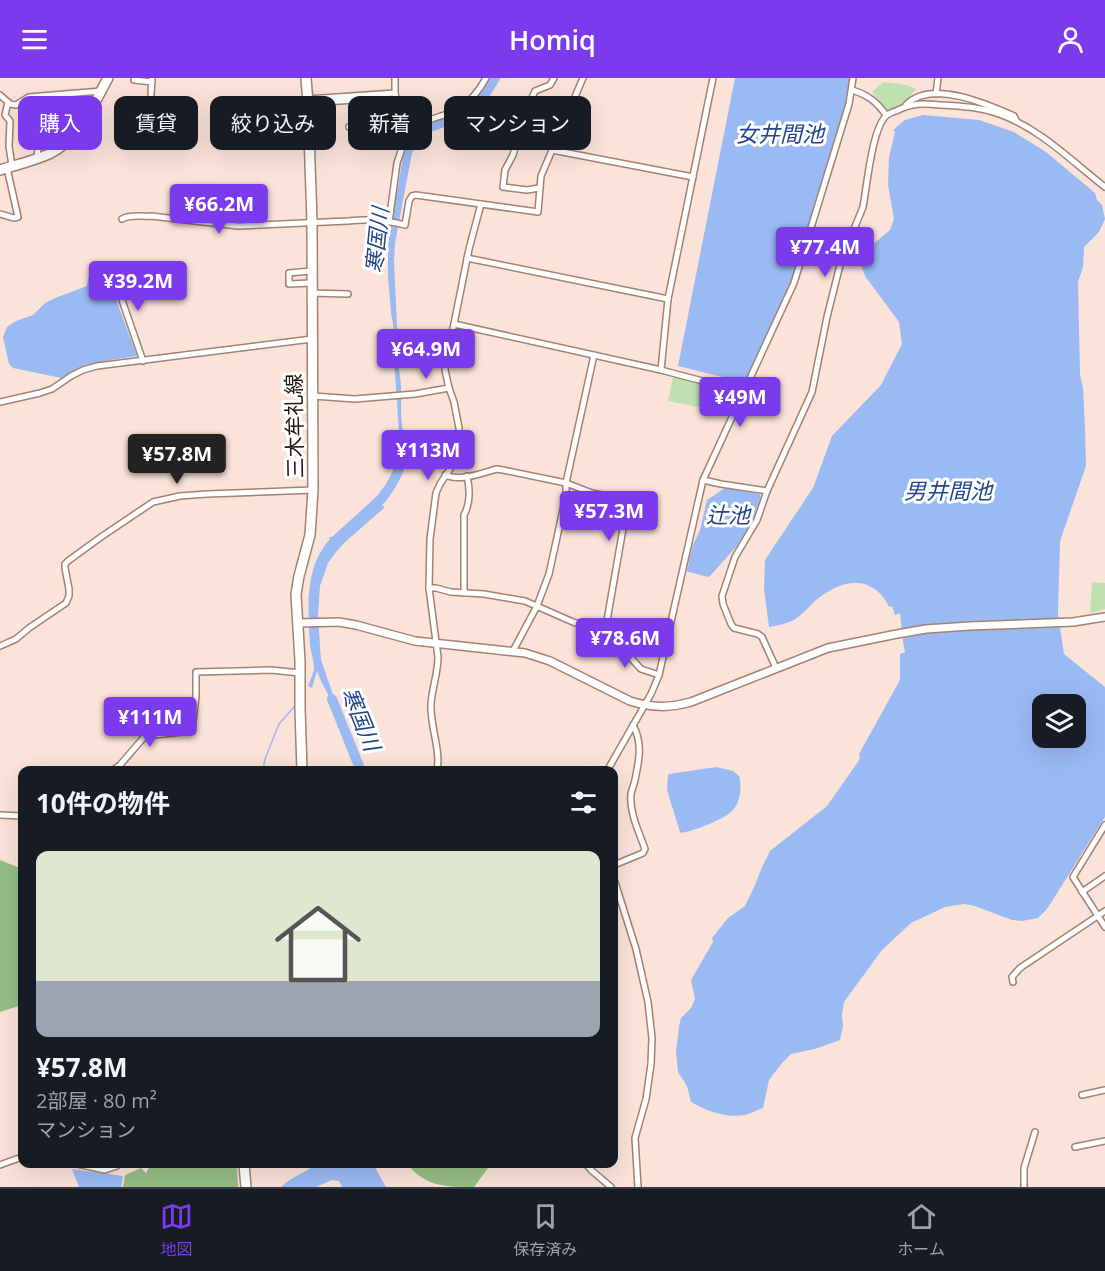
<!DOCTYPE html>
<html lang="ja">
<head>
<meta charset="utf-8">
<style>
	:root { --surface:#171b24; --page:#20242c; --text:#f1f3f6; --muted:#9ea1a6; --line:#363941; --accent:#7c3aed }
	body { margin:0; font-family:"Open Sans","Noto Sans JP",sans-serif; background:var(--page); color:var(--text); height:100vh; display:flex; flex-direction:column; font-size:22px; white-space:nowrap }
	* { box-sizing:border-box; margin:0 }
	p { font-size:20px; color:var(--muted) }
	.icon { flex:none; width:33px; height:33px; fill:none; stroke:currentColor; stroke-width:2; stroke-linecap:round; stroke-linejoin:round }
	.map { position:relative; flex:1; overflow:hidden }
	.side { position:absolute; left:18px; top:688px; width:600px; height:402px; display:flex; flex-direction:column; background:var(--surface); border-radius:12px; box-shadow:0 6px 24px #0002 }
	.side>* { flex:none }
	.banner { position:absolute; left:18px; top:18px; width:600px; height:54px; display:flex; gap:12px }
	.controls { position:absolute; left:1032px; top:616px; display:grid; gap:12px }
	.controls a { display:grid; place-items:center; width:54px; height:54px; border-radius:12px; background:var(--surface); box-shadow:0 6px 24px #0002; font-size:30px }
	.price { position:absolute; translate:-50% -51px; padding:0 14px; border-radius:6px; background:var(--accent); color:#fff; font-size:20px; line-height:39px; filter:drop-shadow(0 2px 3px #0008) }
	.price::after { content:''; position:absolute; left:50%; top:36px; width:18px; height:14px; margin-left:-9px; background:inherit; clip-path:polygon(0 0,100% 0,50% 100%) }
	.price.on { background:#222; color:#fff }
	ul { padding:0; list-style:none }
	li { display:grid; align-content:center; gap:12px; height:318px; padding:0 18px }
	li+li { border-top:2px solid var(--line) }
	li span { display:grid; place-items:center; height:186px; border-radius:12px; color:#555 }
	li>.icon { margin-inline-start:auto }
	span .icon { width:108px; height:108px; fill:#fffc; stroke-width:1 }
	li b { font-size:26px }
	h2 { display:flex; justify-content:space-between; align-items:center; height:72px; padding:0 18px; font-size:26px }
	.pill { padding:0 21px; border-radius:12px; background:var(--surface); box-shadow:0 6px 24px #0002; font-size:21px; line-height:54px }
	.pill.on { background:var(--accent); color:#fff }
	header { display:flex; justify-content:space-between; align-items:center; height:78px; padding:0 18px; background:var(--accent); color:#fff; font-size:27px; font-weight:600 }
	.dock { display:flex; justify-content:space-around; align-items:center; height:84px; border-top:2px solid var(--line); background:var(--surface); font-size:16px; color:var(--muted) }
	.dock a { display:grid; justify-items:center; gap:3px }
	.dock .on { color:var(--accent) }
	.map>svg:first-child { display:block }
	.green { fill:#bfe1b0 }
	.forest { fill:#96be84 }
	.water { fill:#9abaf4; fill-rule:evenodd }
	.lines { fill:none; stroke-linecap:round; stroke-linejoin:round }
	.stream { stroke:#9abaf4; stroke-width:1.5 }
	.river { stroke:#9abaf4; stroke-width:10 }
	.minor-casing { stroke:#a48171; stroke-width:8 }
	.tertiary-casing { stroke:#a48171; stroke-width:10 }
	.primary-casing { stroke:#a48171; stroke-width:12 }
	.minor { stroke:#fff; stroke-width:5 }
	.tertiary { stroke:#fff; stroke-width:7 }
	.primary { stroke:#fff; stroke-width:9 }
	.labels { text-anchor:middle; stroke-width:6; stroke-linejoin:round; paint-order:stroke }
	.street-label { font-size:21px; fill:#21140e; stroke:#fff }
	.water-label { font-size:22px; font-style:italic; fill:#23468a; stroke:#fff }
</style>
</head>
<body>
<header><svg class="icon" aria-label="menu" viewBox="0 0 24 24"><path d="M4 6h16M4 12h16M4 18h16"/></svg>Homiq<svg class="icon" aria-label="person" viewBox="0 0 24 24"><circle cx="12" cy="8" r="4"/><path d="M4 21q1-7 8-7t8 7"/></svg></header>
<div class="map">
<svg width="1105" height="1109" viewBox="0 0 1105 1109">
	<rect width="100%" height="100%" fill="#fbe3d9"/>
	<g class="green">
		<path d="M 883,4 L 907,7 L 916,11 C 907,20 902,34 887,32 L 872,14 Z"/>
		<path d="M 673,299 L 743,314 L 733,336 L 668,323 Z"/>
		<path d="M 1092,504 L 1105,505 L 1105,531 L 1090,535 Z"/>
	</g>
	<g class="forest">
		<path d="M 0,782 L 22,791 L 22,927 L 0,934 Z"/>
		<path d="M 151,1086 L 237,1086 L 238,1109 L 123,1109 L 125,1097 L 141,1090 L 146,1095 Z"/>
		<path d="M 407,1086 L 491,1086 L 474,1109 C 446,1109 426,1109 407,1086 Z"/>
	</g>
	<g class="water">
		<path d="M 735,0 L 851,0 L 850,15 L 793,202 L 747,303 L 743,304 L 678,288 Z"/>
		<path d="M 462,33 L 466,41 L 428,55 L 418,63 L 412,75 L 395,165 L 394,184 L 399,292 C 402,306 401,321 401,335 C 402,351 406,368 404,384 C 403,390 401,393 397,396 C 396,391 400,379 400,371 L 393,263 L 394,252 L 391,235 L 388,199 L 388,164 L 405,68 L 409,61 L 418,51 L 425,47 Z"/>
		<path d="M 923,37 L 979,42 L 1014,54 L 1046,74 L 1095,115 L 1097,122 L 1102,127 L 1105,141 L 1099,154 L 1084,169 L 1083,189 L 1078,204 L 1080,297 L 1083,310 L 1085,349 L 1086,388 L 1060,463 L 1058,536 L 1064,576 L 1105,609 L 1105,739 L 1047,831 L 1038,840 L 1022,843 L 1012,842 L 975,828 L 964,826 L 945,829 L 911,845 L 882,872 L 844,924 L 842,937 L 843,948 L 840,962 L 815,971 L 791,976 L 782,985 L 769,1002 L 763,1030 C 757,1032 750,1036 744,1037 C 725,1040 707,1033 691,1024 L 687,1008 L 678,994 L 676,973 L 679,949 L 681,940 L 691,930 L 695,921 L 691,902 L 713,864 L 712,860 L 728,840 L 745,828 L 755,807 L 762,789 L 770,773 L 827,728 L 860,681 L 859,676 L 900,602 L 900,576 L 905,574 C 902,561 902,549 900,535 L 895,537 L 892,528 L 889,529 C 884,518 878,512 867,507 C 849,500 830,511 816,522 C 808,529 802,538 792,543 C 785,546 776,548 769,549 L 764,511 L 765,482 L 813,410 L 832,358 L 881,307 L 902,266 L 899,244 L 865,198 L 861,186 L 864,174 L 890,152 L 894,141 L 888,107 L 889,79 L 895,54 L 893,52 L 905,42 ZM 1042,627 L 1076,627 L 1076,660 L 1042,660 Z"/>
		<path d="M 91,197 L 107,197 L 137,278 C 110,282 84,285 61,300 L 13,290 L 9,286 L 3,259 L 7,249 L 16,243 L 33,237 L 45,225 L 55,220 L 87,208 L 88,201 Z"/>
		<path d="M 725,410 L 759,416 L 761,418 L 752,444 L 736,469 L 711,497 L 708,499 L 689,494 L 687,493 L 692,469 L 700,452 L 707,422 Z"/>
		<path d="M 376,419 L 377,424 L 382,428 L 384,428 L 384,430 L 344,465 L 336,474 L 328,485 L 320,508 L 318,538 L 321,582 L 338,631 L 337,634 L 321,603 L 317,593 L 312,610 L 308,608 C 310,603 313,596 314,591 C 314,583 311,575 310,567 C 308,531 304,490 330,461 L 329,459 L 332,459 Z"/>
		<path d="M 716,689 L 733,693 L 739,698 C 742,709 741,725 731,734 C 722,742 695,752 682,755 L 680,754 L 667,712 L 668,697 L 669,696 Z"/>
		<path d="M 316,1086 L 373,1086 L 386,1109 L 342,1109 L 339,1103 L 332,1102 L 316,1109 L 281,1109 C 292,1098 306,1095 316,1086 Z"/>
		<path d="M 72,1091 L 123,1098 L 121,1109 L 79,1109 Z"/>
	</g>
	<g class="lines">
		<path class="stream" d="M 263,693 L 265,681 L 279,646 L 294,629"/>
		<g class="river">
			<path d="M 451,42 C 473,34 483,21 495,0"/>
			<path d="M 368,434 C 382,423 398,400 401,383"/>
			<path d="M 332,621 L 361,693"/>
		</g>
		<defs>
			<g id="minor">
				<path d="M 134,2 L 152,4"/>
				<path d="M 852,12 C 868,17 877,24 886,37"/>
				<path d="M 151,16 L 152,0"/>
				<path d="M 936,16 L 938,0"/>
				<path d="M 0,17 L 10,26 L 16,27 L 29,19 L 101,13"/>
				<path d="M 308,21 L 395,15"/>
				<path d="M 8,24 L 5,37 L 10,43 L 9,68 L 12,88"/>
				<path d="M 308,25 L 355,22 L 359,25 L 361,47"/>
				<path d="M 906,27 C 931,1 987,26 1014,38 L 1016,42"/>
				<path d="M 42,29 L 75,32"/>
				<path d="M 41,43 L 62,45"/>
				<path d="M 349,49 L 387,46"/>
				<path d="M 404,63 L 411,48 C 416,45 420,45 425,43 C 456,34 470,29 486,0"/>
				<path d="M 552,72 L 693,99"/>
				<path d="M 37,80 L 43,18"/>
				<path d="M 539,110 L 527,112 L 503,109 L 505,92 L 513,77 L 524,38 L 535,13 L 550,7 L 554,0"/>
				<path d="M 0,136 L 14,140 L 18,139 L 7,90"/>
				<path d="M 122,141 C 131,136 141,139 151,138 L 238,148 L 348,143 C 368,141 386,142 405,147 L 409,123 L 412,118 L 416,117 L 538,134 L 541,98 L 583,0"/>
				<path d="M 389,144 L 397,85 L 403,67 L 402,47 L 399,39 L 395,15 L 395,0"/>
				<path d="M 467,180 L 668,221"/>
				<path d="M 112,193 L 143,283"/>
				<path d="M 311,205 L 289,206 L 289,195 L 311,193"/>
				<path d="M 311,215 L 348,216"/>
				<path d="M 454,246 L 661,292 L 744,314"/>
				<path d="M 661,292 L 668,221 L 713,0"/>
				<path d="M 313,318 L 355,321 L 415,316 L 449,310"/>
				<path d="M 0,324 L 40,315 L 52,311 L 71,298 L 83,292 L 97,288 L 312,261"/>
				<path d="M 445,397 C 460,404 481,395 497,391 L 503,392 L 566,405 L 592,415 L 628,422 L 605,554"/>
				<path d="M 703,402 L 721,406 L 767,413"/>
				<path d="M 429,510 L 436,510 L 451,514 L 484,516 L 525,523 L 573,544 L 620,559 L 630,579 L 641,591 L 659,597"/>
				<path d="M 464,515 L 464,437 C 470,426 470,411 467,398"/>
				<path d="M 0,568 L 16,561 L 29,550 L 66,525 L 69,518 L 69,511 L 65,490 L 65,486 L 68,483 L 101,459 L 153,424 L 180,418 L 207,416 L 313,412"/>
				<path d="M 513,573 L 537,528 L 549,496 L 566,418 L 566,405 L 594,277"/>
				<path d="M 776,590 L 762,559 L 758,556 L 734,550 L 731,546 L 723,526 L 722,518 L 735,479 L 757,442 L 767,413 L 812,314 L 827,239 L 841,183 L 863,129 C 867,108 872,49 887,37 C 888,36 895,33 896,33 C 912,25 923,25 940,27 C 960,28 981,29 999,36 C 1041,51 1071,83 1105,109"/>
				<path d="M 112,693 L 120,687 L 145,658 L 192,653 L 196,618 L 196,594 L 271,592 L 300,595"/>
				<path d="M 437,693 C 441,671 430,649 431,626 C 432,610 438,595 438,579 L 429,510 L 430,461 L 436,415 L 440,406 L 450,391 L 456,377 L 459,364 L 459,350 L 454,324 L 449,310 L 445,292 L 445,282 L 454,246 L 469,171 L 481,126"/>
				<path d="M 607,693 L 651,616 L 659,597 L 703,402 L 794,205 L 849,26 L 853,0"/>
				<path d="M 0,737 L 22,738"/>
				<path d="M 1105,747 L 1073,799 L 1105,849"/>
				<path d="M 614,787 L 643,775 L 645,771 C 639,754 629,734 631,716 C 632,711 634,707 635,702 C 639,683 643,665 633,647"/>
				<path d="M 614,801 L 636,871 L 648,924 L 652,960 L 651,986 L 646,1021 L 635,1060 L 638,1109"/>
				<path d="M 1082,814 L 1105,798"/>
				<path d="M 1013,904 L 1012,899 L 1020,890 L 1105,833"/>
				<path d="M 1082,1017 L 1105,1012"/>
				<path d="M 1075,1069 L 1105,1063"/>
				<path d="M 77,1086 L 105,1092 L 117,1088 L 118,1086"/>
				<path d="M 586,1086 L 591,1092 L 611,1109"/>
				<path d="M 0,1087 L 22,1079"/>
				<path d="M 1024,1109 L 1024,1090 L 1035,1054"/>
			</g>
			<path id="tertiary" d="M 298,545 L 339,544 L 356,547 L 415,563 L 525,575 L 550,583 L 630,623 C 652,630 669,630 691,624 L 828,570 L 897,556 L 926,551 L 970,548 L 1073,544 L 1105,539"/>
			<g id="primary">
				<path d="M 0,92 C 16,87 33,83 49,76 C 79,62 93,27 108,0"/>
				<path d="M 302,693 L 300,630 L 300,583 L 296,516 L 299,498 L 310,457 L 313,412 L 312,144 L 308,25 L 306,0"/>
				<path d="M 244,1086 L 246,1109"/>
			</g>
		</defs>
		<use href="#minor" class="minor-casing"/>
		<use href="#tertiary" class="tertiary-casing"/>
		<use href="#primary" class="primary-casing"/>
		<use href="#minor" class="minor"/>
		<use href="#tertiary" class="tertiary"/>
		<use href="#primary" class="primary"/>
	</g>
	<g class="labels">
		<g class="street-label">
			<text transform="translate(295 348) rotate(-91)" y="7">三木牟礼線</text>
		</g>
		<g class="water-label">
			<text x="780" y="64">女井間池</text>
			<text transform="translate(377 162) rotate(-84)" y="8">寒国川</text>
			<text x="948" y="421">男井間池</text>
			<text x="728" y="445">辻池</text>
			<text transform="translate(361 641) rotate(68)" y="8">寒国川</text>
		</g>
	</g>
</svg>
<div class="controls">
<a><svg class="icon" aria-label="layers" viewBox="0 0 24 24"><path d="M12 4l9 5-9 5-9-5zM3 14l9 5 9-5"/></svg></a>
</div>
<b class="price" style="left:219px;top:157px">¥66.2M</b>
<b class="price" style="left:825px;top:200px">¥77.4M</b>
<b class="price" style="left:138px;top:234px">¥39.2M</b>
<b class="price" style="left:426px;top:302px">¥64.9M</b>
<b class="price" style="left:740px;top:350px">¥49M</b>
<b class="price" style="left:428px;top:403px">¥113M</b>
<b class="price on" style="left:177px;top:407px">¥57.8M</b>
<b class="price" style="left:609px;top:464px">¥57.3M</b>
<b class="price" style="left:625px;top:591px">¥78.6M</b>
<b class="price" style="left:150px;top:670px">¥111M</b>
<div class="banner">
<a class="pill on">購入</a>
<a class="pill">賃貸</a>
<a class="pill">絞り込み</a>
<a class="pill">新着</a>
<a class="pill">マンション</a>
</div>
<section class="side">
<h2>10件の物件<svg class="icon" aria-label="filters" viewBox="0 0 24 24"><path d="M4 7h16M4 17h16"/><circle cx="9" cy="7" r="2"/><circle cx="15" cy="17" r="2"/></svg></h2>
<ul>
<li><span style="background:linear-gradient(#dfe7d0 70%,#9aa5b1 0)"><svg class="icon" aria-label="home" viewBox="0 0 24 24"><path d="M3 11l9-7 9 7M6 9v11h12V9"/></svg></span><div><b>¥57.8M</b><p>2部屋 · 80 m²</p><p>マンション</p></div></li>
</ul>
</section>
</div>
<nav class="dock">
<a class="on"><svg class="icon" aria-label="map" viewBox="0 0 24 24"><path d="M3 6l6-2 6 2 6-2v14l-6 2-6-2-6 2zM9 4v14M15 6v14"/></svg>地図</a>
<a><svg class="icon" aria-label="saved" viewBox="0 0 24 24"><path d="M7 4h10v16l-5-4-5 4z"/></svg>保存済み</a>
<a><svg class="icon" aria-label="home" viewBox="0 0 24 24"><path d="M3 11l9-7 9 7M6 9v11h12V9"/></svg>ホーム</a>
</nav>
</body>
</html>
